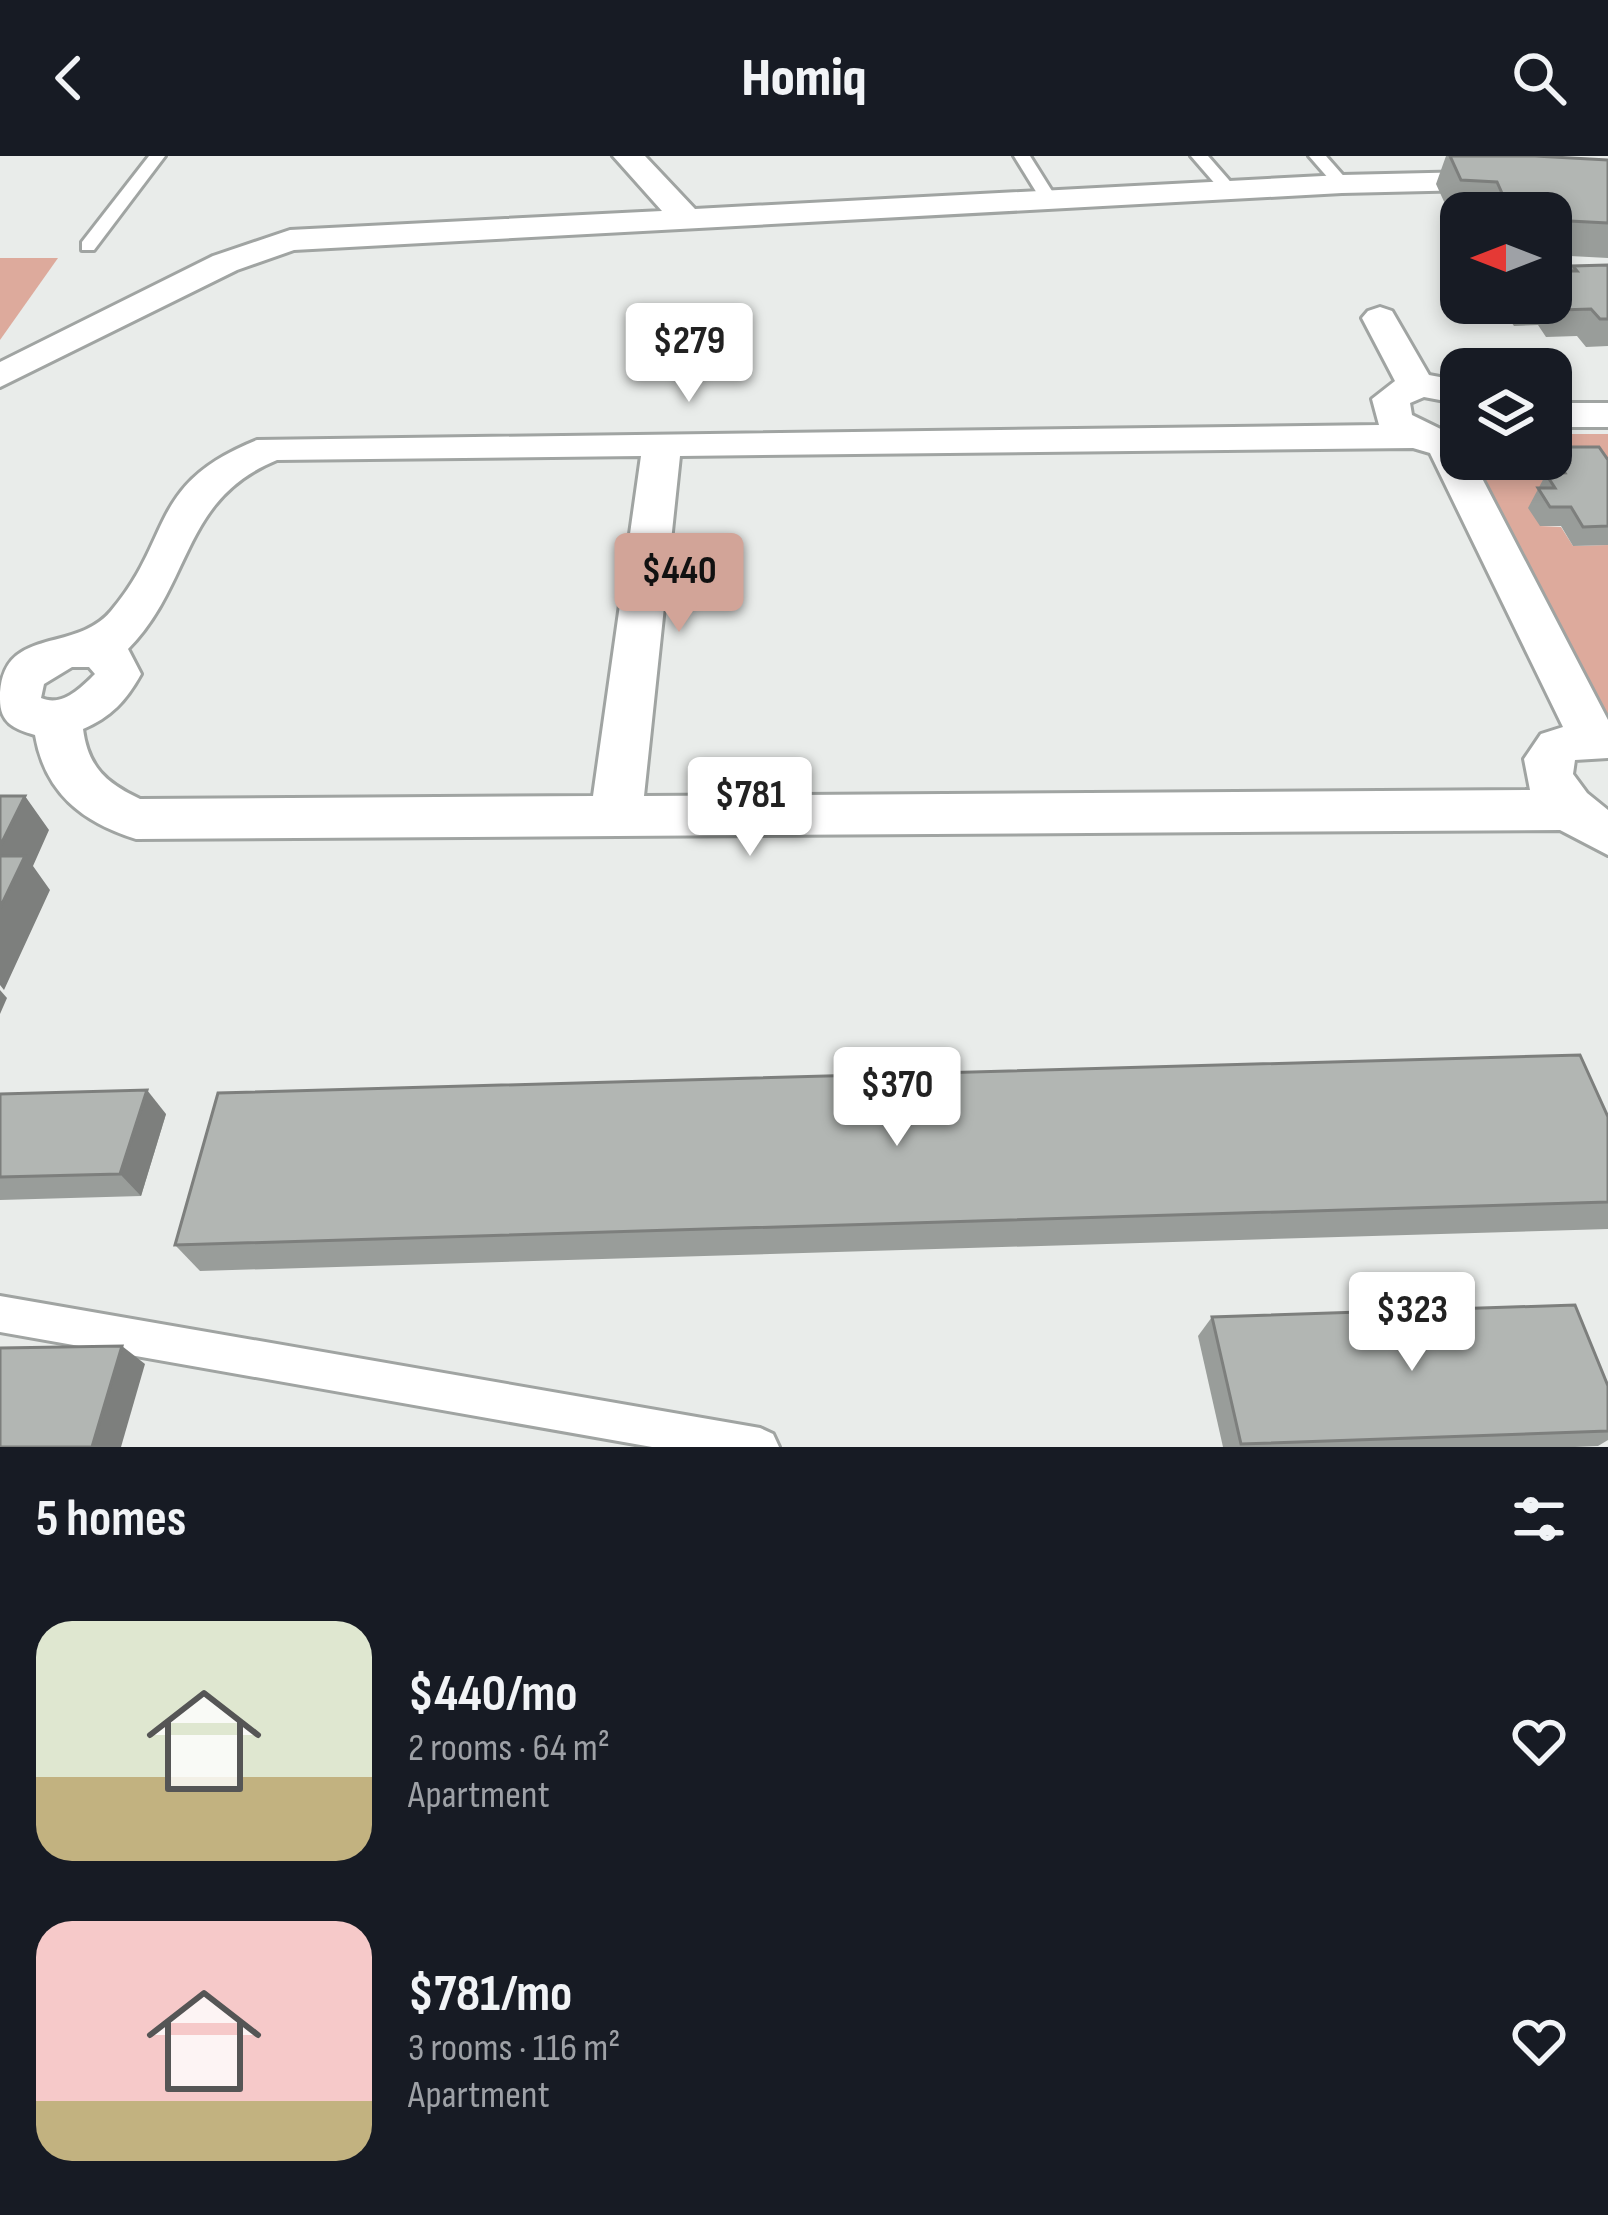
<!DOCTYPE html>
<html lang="en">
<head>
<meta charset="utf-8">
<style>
	:root { --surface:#171b24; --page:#20242c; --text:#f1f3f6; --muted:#9ea1a6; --accent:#d2a498 }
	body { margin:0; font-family:"Sofia Sans Condensed",sans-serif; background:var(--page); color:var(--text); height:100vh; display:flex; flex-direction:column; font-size:45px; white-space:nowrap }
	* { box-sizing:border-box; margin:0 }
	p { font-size:39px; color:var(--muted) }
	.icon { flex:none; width:66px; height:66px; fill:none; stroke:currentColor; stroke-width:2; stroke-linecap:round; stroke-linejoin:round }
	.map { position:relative; height:1291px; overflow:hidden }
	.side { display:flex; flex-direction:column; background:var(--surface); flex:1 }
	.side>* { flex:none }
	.needle { width:78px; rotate:270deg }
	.tools { position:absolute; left:1440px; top:36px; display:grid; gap:24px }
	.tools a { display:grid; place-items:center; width:132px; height:132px; border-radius:24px; background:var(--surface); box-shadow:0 6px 18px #0003; font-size:60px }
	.price { position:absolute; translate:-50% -102px; padding:0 27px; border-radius:12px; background:#fff; color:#222; font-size:39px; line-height:78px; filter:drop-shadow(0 3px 6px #0008) }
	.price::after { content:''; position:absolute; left:50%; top:72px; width:36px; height:27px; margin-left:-18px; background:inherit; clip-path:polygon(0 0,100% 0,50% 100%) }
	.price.active { background:var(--accent); color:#111 }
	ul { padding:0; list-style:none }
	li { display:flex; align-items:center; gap:36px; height:300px; padding:0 36px }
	li span { display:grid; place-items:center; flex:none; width:336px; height:240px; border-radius:36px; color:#555 }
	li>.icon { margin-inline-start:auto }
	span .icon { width:144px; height:144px; fill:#fffc; stroke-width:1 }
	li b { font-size:51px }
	h2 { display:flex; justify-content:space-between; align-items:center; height:144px; padding:0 36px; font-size:51px }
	header { display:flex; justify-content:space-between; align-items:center; height:156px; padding:0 36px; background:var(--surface); font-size:54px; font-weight:800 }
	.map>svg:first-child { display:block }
	.green { fill:#ddaa9c }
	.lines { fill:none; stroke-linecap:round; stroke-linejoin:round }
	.lane-casing { stroke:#a0a4a2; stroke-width:6 }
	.street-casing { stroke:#a0a4a2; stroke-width:6 }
	.lane { fill:#fff; fill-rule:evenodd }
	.street { fill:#fff; fill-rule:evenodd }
	.wall { fill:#999d9a }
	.shaded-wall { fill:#7d7f7d }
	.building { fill:#b2b6b3; stroke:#7d7f7d; stroke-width:3 }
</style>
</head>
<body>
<header><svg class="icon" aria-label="back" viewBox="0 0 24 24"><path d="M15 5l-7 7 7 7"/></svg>Homiq<svg class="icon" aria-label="search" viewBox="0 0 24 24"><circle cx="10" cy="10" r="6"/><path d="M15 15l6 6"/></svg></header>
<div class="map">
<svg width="1608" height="1291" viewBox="0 0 1608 1291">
	<rect width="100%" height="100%" fill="#e9ecea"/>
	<g class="green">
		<path d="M 0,102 L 58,102 L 0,184 Z"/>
		<path d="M 1551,278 L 1608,278 L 1608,316 L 1550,312 L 1559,326 L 1540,370 L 1561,371 L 1573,390 L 1608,389 L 1608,566 L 1474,312 L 1487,303 L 1551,303 Z"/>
	</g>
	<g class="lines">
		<defs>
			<g id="lane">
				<path d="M 149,0 L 165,0 L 94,94 L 82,94 L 82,86 Z"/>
				<path d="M 1014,0 L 1030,0 L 1057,43 L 1055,47 L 1043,47 Z"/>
				<path d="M 1191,0 L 1208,0 L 1235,31 L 1235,37 L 1223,37 Z"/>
				<path d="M 1309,0 L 1326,0 L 1348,25 L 1348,31 L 1336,31 Z"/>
				<path d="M 0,1140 L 760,1272 L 773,1278 L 779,1291 L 652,1291 L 0,1176 Z"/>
			</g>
			<g id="street">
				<path d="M 613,0 L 645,0 L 695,53 L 1342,19 L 1608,13 L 1608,31 L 1342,37 L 294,94 L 237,114 L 0,231 L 0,206 L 213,100 L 290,74 L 662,55 Z"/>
				<path d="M 1380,151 L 1392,155 L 1429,219 L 1461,225 L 1461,248 L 1424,241 L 1410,247 L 1412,259 L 1461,283 L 1461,303 L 1472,303 L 1608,564 L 1608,602 L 1575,604 L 1573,618 L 1587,637 L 1608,654 L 1608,699 L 1560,674 L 136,683 C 82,666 45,637 35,579 C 14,573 0,567 0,543 C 0,468 74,499 111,455 C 174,381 147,328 257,284 L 1379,269 L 1372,243 L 1395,225 L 1362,162 L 1368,155 ZM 1413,292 L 1430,297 L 1563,571 L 1541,578 L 1524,603 L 1530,634 L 644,640 L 680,300 ZM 641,300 L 593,640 L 140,643 C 106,627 88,611 83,573 C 111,561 126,545 141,518 L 128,493 C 193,427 181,343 277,304 ZM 72,511 L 89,511 L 95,518 C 80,533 62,551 41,542 L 44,528 Z"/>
				<rect x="1551" y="247" width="57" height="24"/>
			</g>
		</defs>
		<use href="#lane" class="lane-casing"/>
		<use href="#street" class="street-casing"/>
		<use href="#lane" class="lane"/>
		<use href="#street" class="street"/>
	</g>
	<g class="wall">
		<path d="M 1446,0 L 1535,0 L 1608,4 L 1608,102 L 1551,99 L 1551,57 L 1461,57 L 1461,83 L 1436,28 Z"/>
		<path d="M 1608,109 L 1608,190 L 1586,191 L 1577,180 L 1546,181 L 1538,169 L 1514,170 L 1497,147 L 1551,147 L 1551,121 L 1555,121 L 1558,115 L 1570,115 L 1573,110 Z"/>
		<path d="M 1559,291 L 1608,304 L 1608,389 L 1573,390 L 1561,370 L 1540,370 L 1528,352 L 1546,318 L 1553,317 L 1549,310 Z"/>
		<path d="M 0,938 L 166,958 L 141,1040 L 0,1044 Z"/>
		<path d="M 1608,961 L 1608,1073 L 200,1115 L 175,1089 Z"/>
		<path d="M 1212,1161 L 1608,1230 L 1608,1284 L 1598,1290 L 1575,1291 L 1223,1291 L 1198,1180 Z"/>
	</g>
	<g class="shaded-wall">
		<path d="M 25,640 L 49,674 L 33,710 L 50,734 L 4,834 L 0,829 L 0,690 Z"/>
		<path d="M 0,834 L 7,842 L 0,858 Z"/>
		<path d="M 147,934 L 166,958 L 141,1040 L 120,1018 Z"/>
		<path d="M 122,1190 L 145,1208 L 121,1291 L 92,1291 Z"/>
	</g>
	<g class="building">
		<path d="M 1450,0 L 1535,0 L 1608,4 L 1608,67 L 1551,64 L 1551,57 L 1485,57 L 1482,51 L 1509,53 L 1497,26 L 1461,24 Z"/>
		<path d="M 1452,48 L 1487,50 L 1488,51 L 1482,51 L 1480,57 L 1461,57 L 1461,66 Z"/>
		<path d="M 1608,109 L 1608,163 L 1600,163 L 1591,153 L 1559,154 L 1551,142 L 1551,121 L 1562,121 L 1558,115 L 1577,115 L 1573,110 Z"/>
		<path d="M 1559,291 L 1599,291 L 1608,304 L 1608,370 L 1583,371 L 1571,351 L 1550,351 L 1538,332 L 1555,332 L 1546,318 L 1565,317 L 1558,306 L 1569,306 Z"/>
		<path d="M 0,640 L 25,640 L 0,690 Z"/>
		<path d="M 0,700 L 25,700 L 0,752 Z"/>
		<path d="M 1580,899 L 1608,961 L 1608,1046 L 175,1089 L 218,937 Z"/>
		<path d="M 147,934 L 120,1018 L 0,1021 L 0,938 Z"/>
		<path d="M 1575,1149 L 1608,1230 L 1608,1275 L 1241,1288 L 1212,1161 Z"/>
		<path d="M 122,1190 L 92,1291 L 0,1291 L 0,1192 Z"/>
	</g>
</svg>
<div class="tools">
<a><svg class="needle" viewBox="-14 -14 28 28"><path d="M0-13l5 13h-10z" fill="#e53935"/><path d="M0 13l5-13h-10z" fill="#9ea1a6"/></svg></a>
<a><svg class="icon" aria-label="layers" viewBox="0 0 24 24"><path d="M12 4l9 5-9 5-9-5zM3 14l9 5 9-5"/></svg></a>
</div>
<b class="price" style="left:689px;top:249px">$279</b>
<b class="price active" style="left:679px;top:479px">$440</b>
<b class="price" style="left:750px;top:703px">$781</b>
<b class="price" style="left:897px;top:993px">$370</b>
<b class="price" style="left:1412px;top:1218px">$323</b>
</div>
<section class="side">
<h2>5 homes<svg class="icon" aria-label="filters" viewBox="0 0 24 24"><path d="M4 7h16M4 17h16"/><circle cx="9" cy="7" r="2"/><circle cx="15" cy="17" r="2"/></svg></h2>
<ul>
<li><span style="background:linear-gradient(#dfe7d0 65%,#c2b280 0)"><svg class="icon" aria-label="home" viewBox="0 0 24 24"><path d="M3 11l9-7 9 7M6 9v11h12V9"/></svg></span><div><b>$440/mo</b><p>2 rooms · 64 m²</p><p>Apartment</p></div><svg class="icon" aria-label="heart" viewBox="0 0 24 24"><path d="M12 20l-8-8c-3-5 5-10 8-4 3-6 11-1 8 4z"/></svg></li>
<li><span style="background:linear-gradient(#f6c9c9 75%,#c2b280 0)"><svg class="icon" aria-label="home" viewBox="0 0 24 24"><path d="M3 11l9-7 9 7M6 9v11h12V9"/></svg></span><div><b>$781/mo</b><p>3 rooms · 116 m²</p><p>Apartment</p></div><svg class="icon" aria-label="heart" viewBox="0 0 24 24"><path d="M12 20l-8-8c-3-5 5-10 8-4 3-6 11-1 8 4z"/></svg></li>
</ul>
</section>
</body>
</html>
